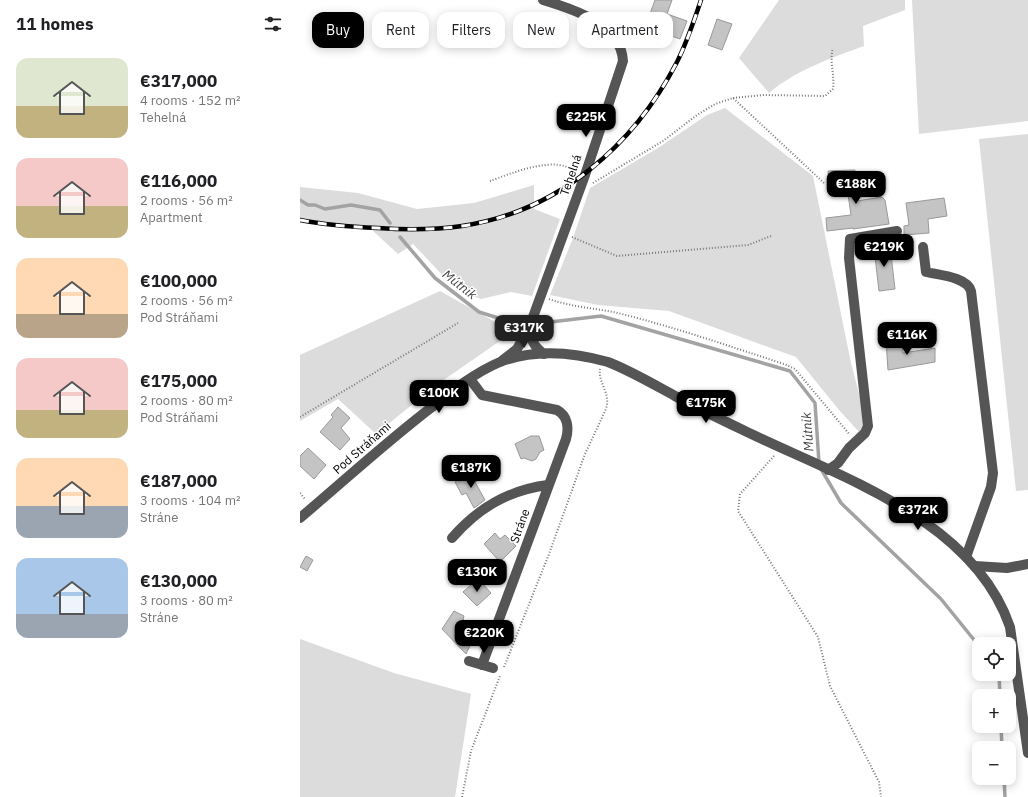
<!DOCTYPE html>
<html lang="en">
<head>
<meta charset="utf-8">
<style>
	:root { --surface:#fff; --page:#f6f6f6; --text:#202124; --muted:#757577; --accent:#000 }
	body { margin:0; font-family:"IBM Plex Sans",sans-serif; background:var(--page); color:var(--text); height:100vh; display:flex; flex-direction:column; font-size:15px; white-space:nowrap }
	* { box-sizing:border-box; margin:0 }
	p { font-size:13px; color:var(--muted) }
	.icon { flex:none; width:22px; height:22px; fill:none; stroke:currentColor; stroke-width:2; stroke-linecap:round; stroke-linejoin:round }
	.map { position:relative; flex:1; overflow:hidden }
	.details { display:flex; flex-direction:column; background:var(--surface); width:300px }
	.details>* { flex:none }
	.guide { position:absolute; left:12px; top:12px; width:380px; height:36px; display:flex; gap:8px }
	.controls { position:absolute; left:672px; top:637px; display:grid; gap:8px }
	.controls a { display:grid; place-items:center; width:44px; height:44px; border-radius:8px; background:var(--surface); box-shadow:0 2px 10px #0003; font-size:20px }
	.price { position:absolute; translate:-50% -34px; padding:0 9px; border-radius:8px; background:var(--accent); color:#fff; font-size:13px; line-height:26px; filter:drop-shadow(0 1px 2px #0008) }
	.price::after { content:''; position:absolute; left:50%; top:24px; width:12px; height:9px; margin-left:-6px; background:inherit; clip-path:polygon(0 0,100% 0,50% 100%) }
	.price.on { background:#222; color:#fff }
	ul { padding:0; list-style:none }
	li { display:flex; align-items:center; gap:12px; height:100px; padding:0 16px }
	li span { display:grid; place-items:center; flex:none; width:112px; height:80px; border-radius:12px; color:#555 }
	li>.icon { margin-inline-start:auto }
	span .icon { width:48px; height:48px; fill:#fffc; stroke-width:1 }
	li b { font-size:17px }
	h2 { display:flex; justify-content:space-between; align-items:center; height:48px; padding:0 16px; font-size:17px }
	.tag { padding:0 14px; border-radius:12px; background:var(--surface); box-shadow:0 2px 10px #0003; font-size:14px; line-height:36px }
	.tag.on { background:var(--accent); color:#fff }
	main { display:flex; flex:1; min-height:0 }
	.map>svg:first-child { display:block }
	.green { fill:#dcdcdc }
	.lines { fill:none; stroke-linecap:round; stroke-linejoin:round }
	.stream { stroke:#a3a3a3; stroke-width:3.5 }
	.building { fill:#c4c4c4; stroke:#999 }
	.path { stroke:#777; stroke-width:2; stroke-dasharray:1 2; stroke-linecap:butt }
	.minor { stroke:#555; stroke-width:10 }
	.rail-casing { stroke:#000; stroke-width:4.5 }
	.rail { stroke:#fff; stroke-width:3; stroke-dasharray:9; stroke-linecap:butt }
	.labels { text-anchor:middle; stroke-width:3; stroke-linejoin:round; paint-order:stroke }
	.street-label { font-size:12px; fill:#000; stroke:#fff }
	.water-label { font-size:13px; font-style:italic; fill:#444; stroke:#fff }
</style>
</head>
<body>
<main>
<section class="details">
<h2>11 homes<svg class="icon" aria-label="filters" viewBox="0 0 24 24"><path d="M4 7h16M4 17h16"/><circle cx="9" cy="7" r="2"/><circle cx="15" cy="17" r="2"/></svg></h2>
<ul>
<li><span style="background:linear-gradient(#dfe7d0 60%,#c2b280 0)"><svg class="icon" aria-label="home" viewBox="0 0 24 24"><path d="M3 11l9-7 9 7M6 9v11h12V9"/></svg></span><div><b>€317,000</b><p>4 rooms · 152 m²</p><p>Tehelná</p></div></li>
<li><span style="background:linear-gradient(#f6c9c9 60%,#c2b280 0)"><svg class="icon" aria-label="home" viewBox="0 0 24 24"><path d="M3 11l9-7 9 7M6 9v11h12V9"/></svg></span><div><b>€116,000</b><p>2 rooms · 56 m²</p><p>Apartment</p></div></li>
<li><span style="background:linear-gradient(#ffd9b3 70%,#b9a48a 0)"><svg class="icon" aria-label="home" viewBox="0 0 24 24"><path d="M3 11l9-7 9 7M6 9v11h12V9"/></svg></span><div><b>€100,000</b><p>2 rooms · 56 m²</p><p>Pod Stráňami</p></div></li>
<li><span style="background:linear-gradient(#f6c9c9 65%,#c2b280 0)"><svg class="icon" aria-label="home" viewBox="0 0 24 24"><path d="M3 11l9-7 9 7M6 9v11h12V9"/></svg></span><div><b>€175,000</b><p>2 rooms · 80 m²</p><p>Pod Stráňami</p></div></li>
<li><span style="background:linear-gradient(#ffd9b3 60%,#9aa5b1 0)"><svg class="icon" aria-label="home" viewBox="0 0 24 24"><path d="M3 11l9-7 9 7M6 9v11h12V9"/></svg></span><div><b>€187,000</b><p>3 rooms · 104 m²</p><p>Stráne</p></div></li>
<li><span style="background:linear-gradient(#a9c7e8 70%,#9aa5b1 0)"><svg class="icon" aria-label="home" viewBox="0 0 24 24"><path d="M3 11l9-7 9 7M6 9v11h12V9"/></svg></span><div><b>€130,000</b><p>3 rooms · 80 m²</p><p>Stráne</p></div></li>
</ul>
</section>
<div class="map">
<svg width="728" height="797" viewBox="0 0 728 797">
	<rect width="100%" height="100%" fill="#fff"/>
	<g class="green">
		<path d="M 479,0 L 605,0 L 605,10 L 563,26 L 564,46 C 531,58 496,70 469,93 L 439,58 Z"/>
		<path d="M 612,0 L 728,0 L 728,121 L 619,134 Z"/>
		<path d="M 425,108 L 513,176 L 551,363 L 566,420 L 560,433 L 539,410 L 496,357 L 369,311 L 298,305 L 250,295 L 273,238 L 290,188 L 358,148 L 407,115 Z"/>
		<path d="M 728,134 L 728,490 L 716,491 L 679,139 Z"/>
		<path d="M 234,185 L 234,209 L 260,219 L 232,296 L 211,292 L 181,299 L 170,295 L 150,283 L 113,244 L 98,254 L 72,230 L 0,223 L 0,187 L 58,193 L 117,209 L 174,203 Z"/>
		<path d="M 140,291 L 213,332 L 135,386 L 76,434 L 38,399 L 0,421 L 0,355 Z"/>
		<path d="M 0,639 L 94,673 L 171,694 L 155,797 L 0,797 Z"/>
	</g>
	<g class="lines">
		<g class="stream">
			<path d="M 0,200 L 8,205 L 15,205 L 25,209 L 51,205 L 80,210 L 90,223"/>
			<path d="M 100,237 L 135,278 L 179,312 L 208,321 L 223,318"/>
			<path d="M 242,323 L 301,316 L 490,371 L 515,403 L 519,463"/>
			<path d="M 521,469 L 541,503 L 641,599 L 679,646"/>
			<path d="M 699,674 L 700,696"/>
			<path d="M 701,726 L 702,748"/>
			<path d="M 704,778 L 705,797"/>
		</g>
	</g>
	<g class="building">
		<path d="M 355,0 L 372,0 L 367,14 L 387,21 L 380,39 L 363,33 L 364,29 L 347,22 Z"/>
		<path d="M 417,19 L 432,24 L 422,50 L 408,45 Z"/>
		<path d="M 555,170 L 557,201 L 582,197 L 585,200 L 589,224 L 553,229 L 553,228 L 527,231 L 526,218 L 551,215 L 547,187 L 529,188 L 528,171 Z"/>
		<path d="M 644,198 L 647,216 L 628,219 L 629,233 L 604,235 L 604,226 L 609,225 L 606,203 Z"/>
		<path d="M 590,246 L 595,289 L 579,291 L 574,248 Z"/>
		<path d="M 602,338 L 603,353 L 635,348 L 635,362 L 588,370 L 586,340 Z"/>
		<path d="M 38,407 L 50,418 L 41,428 L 50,439 L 40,450 L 20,432 L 33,417 L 31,415 Z"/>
		<path d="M 231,436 L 239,436 L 244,450 L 240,452 L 236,459 L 232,461 L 224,458 L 221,459 L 215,444 Z"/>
		<path d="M 8,448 L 26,465 L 14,479 L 0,466 L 0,456 Z"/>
		<path d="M 172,472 L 177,481 L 175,482 L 185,500 L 174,508 L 166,493 L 162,495 L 155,482 Z"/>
		<path d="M 195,533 L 200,539 L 205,535 L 216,546 L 200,562 L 184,544 Z"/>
		<path d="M 6,556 L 13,560 L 7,571 L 0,567 Z"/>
		<path d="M 181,582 L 191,593 L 177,606 L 163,592 L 173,583 L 176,586 Z"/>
		<path d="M 154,611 L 164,616 L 163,619 L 176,633 L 166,654 L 142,629 Z"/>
	</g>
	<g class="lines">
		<g class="path">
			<path d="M 433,98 L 464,95 L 525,96 L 533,89 C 535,75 529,62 533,48"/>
			<path d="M 190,181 C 210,174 258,153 276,173"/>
			<path d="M 293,183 L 363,141 L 397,115 L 415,104 L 433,98 L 524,183"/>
			<path d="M 272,237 L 317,256 L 448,245 L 471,236"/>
			<path d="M 249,299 C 271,307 295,308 318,313 C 374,327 429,346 484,364 L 495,369 L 550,435"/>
			<path d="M 0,417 L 158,323"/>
			<path d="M 474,456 L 440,494 L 438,511 L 518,637 L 530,686 L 579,782 L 581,797"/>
			<path d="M 0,493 L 5,499"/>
			<path d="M 204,667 L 249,554 L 285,454 L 306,409 C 311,392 298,384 300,369"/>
			<path d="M 162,797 L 171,751 L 200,676"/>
		</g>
		<g class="minor">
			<path d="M 623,247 L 626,272 C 639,275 667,277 671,291 L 693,473 L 691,487 L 666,557"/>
			<path d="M 229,328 C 231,340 234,347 244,354"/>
			<path d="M 203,360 L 217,349 L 229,328 L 285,175 L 323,61 C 321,24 273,9 243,0"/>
			<path d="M 170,379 L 182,395 L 257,410 C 268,416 269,428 266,439 L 182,665"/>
			<path d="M 528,470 L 538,463 L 549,448 L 565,433 L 568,426 L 549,258 L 550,239 L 597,231"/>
			<path d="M 0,518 C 44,481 86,442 132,407 C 153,390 176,372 200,362 C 234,349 273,352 308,362 C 331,371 353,384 375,396 C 397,408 420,419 443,430 C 537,476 673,518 710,627 L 728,753"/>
			<path d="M 152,538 C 178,508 208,490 248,485"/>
			<path d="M 675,566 L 707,568 L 728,564"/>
			<path d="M 169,661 L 193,668"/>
		</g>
		<defs>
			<path id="rail" d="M 0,220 C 25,225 52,227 78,228 C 106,230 134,230 162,226 C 258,212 334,145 377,62 C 387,42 394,21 401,0"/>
		</defs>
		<use href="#rail" class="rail-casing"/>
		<use href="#rail" class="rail"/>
	</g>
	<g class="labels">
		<g class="street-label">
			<text transform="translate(271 175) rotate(-71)" y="4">Tehelná</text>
			<text transform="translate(62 448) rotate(-41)" y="4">Pod Stráňami</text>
			<text transform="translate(220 526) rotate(-70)" y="4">Stráne</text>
		</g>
		<g class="water-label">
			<text transform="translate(160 284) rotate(38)" y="5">Mútnik</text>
			<text transform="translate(507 432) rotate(-94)" y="5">Mútnik</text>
		</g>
	</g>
</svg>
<div class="controls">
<a><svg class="icon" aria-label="locate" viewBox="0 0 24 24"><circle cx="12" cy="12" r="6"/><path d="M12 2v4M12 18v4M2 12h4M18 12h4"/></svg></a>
<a>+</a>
<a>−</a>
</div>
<b class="price" style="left:286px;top:138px">€225K</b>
<b class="price" style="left:556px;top:205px">€188K</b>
<b class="price" style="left:584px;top:268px">€219K</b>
<b class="price on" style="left:224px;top:349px">€317K</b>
<b class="price" style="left:607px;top:356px">€116K</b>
<b class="price" style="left:139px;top:414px">€100K</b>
<b class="price" style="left:406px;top:424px">€175K</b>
<b class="price" style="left:171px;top:489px">€187K</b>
<b class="price" style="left:618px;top:531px">€372K</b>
<b class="price" style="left:177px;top:593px">€130K</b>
<b class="price" style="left:184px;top:654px">€220K</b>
<div class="guide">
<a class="tag on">Buy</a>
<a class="tag">Rent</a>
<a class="tag">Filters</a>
<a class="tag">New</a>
<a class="tag">Apartment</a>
</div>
</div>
</main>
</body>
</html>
